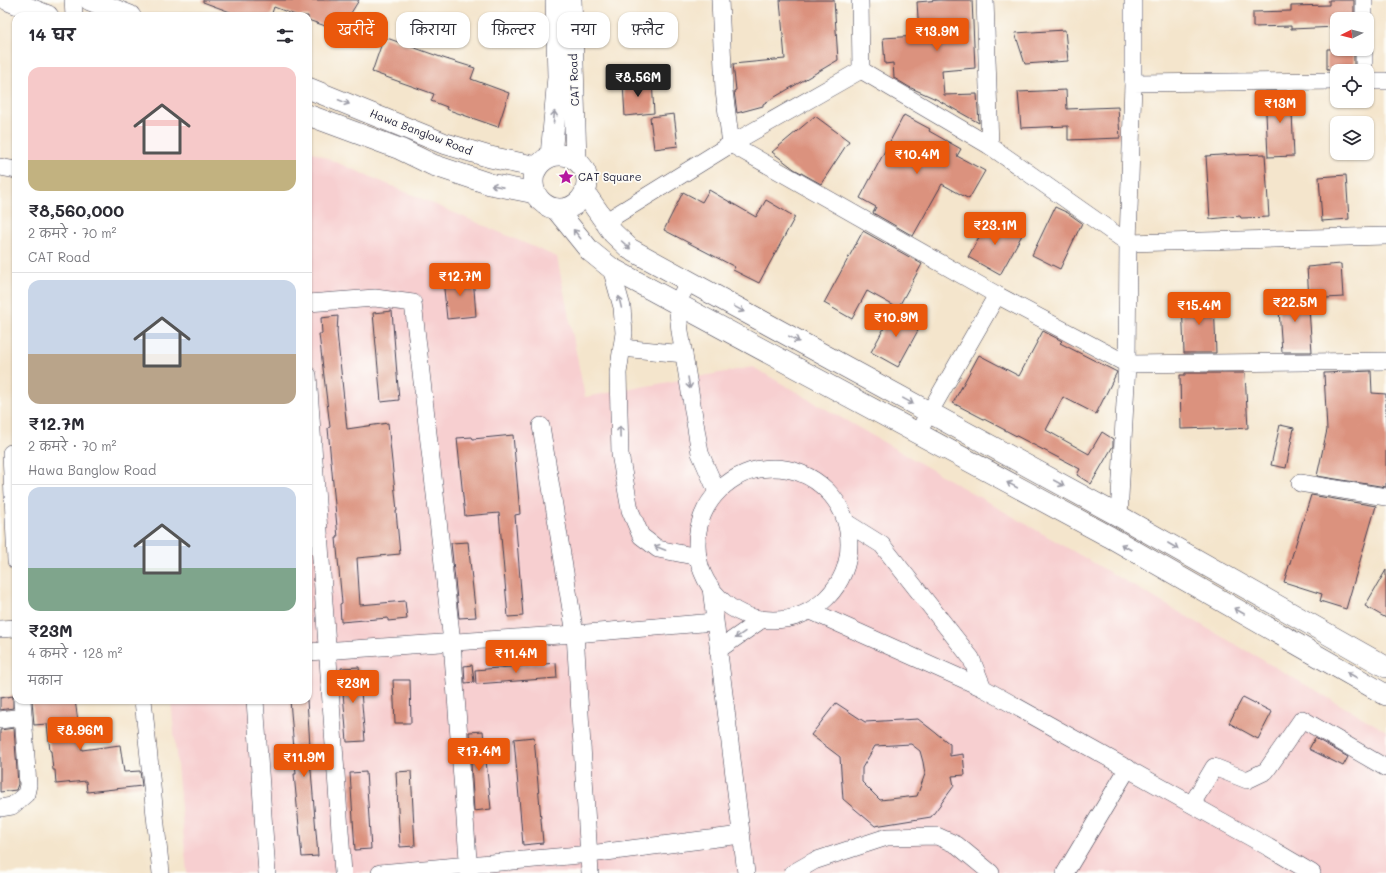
<!DOCTYPE html>
<html lang="hi">
<head>
<meta charset="utf-8">
<style>
	:root { --surface:#fff; --page:#f7f7f7; --text:#2b2b33; --muted:#7c7c81; --line:#e1e1e2; --accent:#ea580c }
	body { margin:0; font-family:Mali,"Playpen Sans Deva",sans-serif; background:var(--page); color:var(--text); height:100vh; display:flex; flex-direction:column; font-size:15px; white-space:nowrap }
	* { box-sizing:border-box; margin:0 }
	p { font-size:13px; color:var(--muted) }
	.icon { flex:none; width:22px; height:22px; fill:none; stroke:currentColor; stroke-width:2; stroke-linecap:round; stroke-linejoin:round }
	.map { position:relative; flex:1; overflow:hidden }
	.panel { position:absolute; left:12px; top:12px; width:300px; height:692px; display:flex; flex-direction:column; background:var(--surface); border-radius:12px; box-shadow:0 1px 3px #0004 }
	.panel>* { flex:none }
	.banner { position:absolute; left:324px; top:12px; width:380px; height:36px; display:flex; gap:8px }
	.needle { width:26px; rotate:264deg }
	.fabs { position:absolute; left:1330px; top:12px; display:grid; gap:8px }
	.fabs a { display:grid; place-items:center; width:44px; height:44px; border-radius:8px; background:var(--surface); box-shadow:0 1px 3px #0004; font-size:20px }
	.price { position:absolute; translate:-50% -34px; padding:0 9px; border-radius:4px; background:var(--accent); color:#fff; font-size:13px; line-height:26px; filter:drop-shadow(0 1px 2px #0008) }
	.price::after { content:''; position:absolute; left:50%; top:24px; width:12px; height:9px; margin-left:-6px; background:inherit; clip-path:polygon(0 0,100% 0,50% 100%) }
	.price.current { background:#222; color:#fff }
	ul { padding:0; list-style:none }
	li { display:grid; align-content:center; gap:8px; height:212px; padding:0 16px }
	li+li { border-top:1px solid var(--line) }
	li span { display:grid; place-items:center; height:124px; border-radius:12px; color:#555 }
	li>.icon { margin-inline-start:auto }
	span .icon { width:72px; height:72px; fill:#fffc; stroke-width:1 }
	li b { font-size:17px }
	h2 { display:flex; justify-content:space-between; align-items:center; height:48px; padding:0 16px; font-size:17px }
	.tag { padding:0 14px; border-radius:12px; background:var(--surface); box-shadow:0 1px 3px #0004; font-size:14px; line-height:36px }
	.tag.current { background:var(--accent); color:#fff }
	.map>svg:first-child { display:block }
	.built { fill:#f7cfd0 }
	.building { fill:#db927e; fill-rule:evenodd }
	.lines { fill:none; stroke-linecap:round; stroke-linejoin:round }
	.minor-casing { stroke:#423f51; stroke-width:18 }
	.tertiary-casing { stroke:#423f51; stroke-width:22 }
	.minor { stroke:#fff; stroke-width:17 }
	.tertiary { stroke:#fff; stroke-width:21 }
	.oneway { stroke:#9c9ca7 }
	.labels { text-anchor:middle; stroke-width:3.5; stroke-linejoin:round; paint-order:stroke }
	.street-label { font-size:11px; fill:#22223b; stroke:#fdfcf7 }
	.poi-label { font-size:11px; fill:#22223b; stroke:#fdfcf7; text-anchor:start }
</style>
</head>
<body>
<div class="map">
<svg width="1386" height="873" viewBox="0 0 1386 873">
	<rect width="100%" height="100%" fill="#fdfcf7"/>
	<filter id="ink" filterUnits="userSpaceOnUse"><feTurbulence type="fractalNoise" baseFrequency=".025" numOctaves="2"/><feDisplacementMap in="SourceGraphic" scale="8" xChannelSelector="R" yChannelSelector="G"/><feConvolveMatrix kernelMatrix="1 2 1 2 8 2 1 2 1" color-interpolation-filters="sRGB"/></filter>
	<filter id="wash" filterUnits="userSpaceOnUse"><feTurbulence type="fractalNoise" baseFrequency=".012" numOctaves="4" result="noise"/><feDisplacementMap in="SourceGraphic" scale="16" xChannelSelector="R" yChannelSelector="G"/><feGaussianBlur stdDeviation="0.9" result="paint"/><feColorMatrix in="noise" values="0 0 0 0 0 0 0 0 0 0 0 0 0 0 0 0 0 1.4 0 .05"/><feComposite in="paint" operator="in"/></filter>
	<g filter="url(#wash)">
		<rect width="100%" height="100%" fill="#f4e5cc"/>
		<path class="built" d="M 308,150 L 557,257 L 585,397 L 753,367 L 1386,731 L 1386,873 L 187,873 L 171,700 L 308,700 Z"/>
		<g id="blocks">
			<g class="building">
				<path d="M 203,0 L 359,0 L 340,31 L 308,20 L 308,16 L 298,16 L 274,7 L 271,16 L 241,16 L 203,2 Z"/>
				<path d="M 780,0 L 834,0 L 838,60 L 763,104 L 763,106 L 737,113 L 734,91 L 736,90 L 733,64 L 785,59 Z"/>
				<path d="M 940,0 L 972,0 L 975,68 L 942,71 L 944,95 L 977,94 L 979,123 L 936,99 L 909,87 L 894,78 L 893,63 L 885,64 L 883,38 L 918,36 L 919,34 L 917,2 Z"/>
				<path d="M 1329,0 L 1354,0 L 1354,19 L 1337,19 L 1337,27 L 1291,29 L 1291,26 L 1253,27 L 1253,12 L 1291,11 L 1291,6 L 1329,5 Z"/>
				<path d="M 1065,30 L 1068,61 L 1025,64 L 1015,33 Z"/>
				<path d="M 384,37 L 446,59 L 475,68 L 471,79 L 509,93 L 498,127 L 446,109 L 447,107 L 431,101 L 434,94 L 372,72 Z"/>
				<path d="M 1327,49 L 1354,49 L 1354,70 L 1327,69 Z"/>
				<path d="M 652,81 L 654,113 L 625,116 L 623,84 Z"/>
				<path d="M 1066,90 L 1067,109 L 1118,107 L 1120,138 L 1068,140 L 1068,126 L 1021,128 L 1018,92 Z"/>
				<path d="M 1291,91 L 1294,156 L 1268,157 L 1265,92 Z"/>
				<path d="M 674,114 L 678,146 L 654,149 L 650,117 Z"/>
				<path d="M 904,115 L 930,129 L 929,131 L 961,149 L 957,156 L 985,171 L 969,199 L 942,184 L 913,236 L 873,213 L 876,207 L 860,198 Z"/>
				<path d="M 815,116 L 849,141 L 821,184 L 794,169 L 772,152 Z"/>
				<path d="M 1236,154 L 1236,155 L 1265,154 L 1269,217 L 1241,218 L 1240,216 L 1210,219 L 1206,156 Z"/>
				<path d="M 1346,175 L 1349,219 L 1322,221 L 1319,177 Z"/>
				<path d="M 709,190 L 756,217 L 766,200 L 795,217 L 759,283 L 733,270 L 735,267 L 664,230 L 683,192 L 702,202 Z"/>
				<path d="M 1055,207 L 1068,213 L 1082,223 L 1060,269 L 1032,255 Z"/>
				<path d="M 990,217 L 1022,235 L 1000,275 L 968,257 Z"/>
				<path d="M 863,231 L 922,264 L 898,308 L 867,291 L 852,319 L 824,303 Z"/>
				<path d="M 1341,264 L 1343,297 L 1309,299 L 1307,267 Z"/>
				<path d="M 473,276 L 476,316 L 447,319 L 443,279 Z"/>
				<path d="M 1308,294 L 1312,352 L 1282,352 L 1278,296 Z"/>
				<path d="M 1214,299 L 1216,353 L 1184,353 L 1182,300 Z"/>
				<path d="M 895,308 L 922,323 L 898,367 L 871,352 Z"/>
				<path d="M 392,311 L 399,400 L 381,402 L 373,313 Z"/>
				<path d="M 338,316 L 337,332 L 347,429 L 388,423 L 397,511 L 396,511 L 400,554 L 357,558 L 360,605 L 405,601 L 407,619 L 388,621 L 388,618 L 341,622 L 340,604 L 342,603 L 336,538 L 338,538 L 328,428 L 330,427 L 319,334 L 322,334 L 321,318 Z"/>
				<path d="M 1043,331 L 1062,341 L 1060,343 L 1117,372 L 1096,414 L 1063,397 L 1046,430 L 1089,454 L 1102,432 L 1113,439 L 1113,446 L 1091,484 L 1077,475 L 1080,469 L 953,403 L 979,355 L 1019,376 Z"/>
				<path d="M 1371,371 L 1372,393 L 1386,394 L 1386,487 L 1317,476 L 1327,430 L 1324,373 Z"/>
				<path d="M 1185,373 L 1245,373 L 1248,428 L 1214,430 L 1214,428 L 1181,429 L 1180,375 L 1185,375 Z"/>
				<path d="M 1280,425 L 1294,428 L 1286,468 L 1271,465 Z"/>
				<path d="M 513,435 L 520,514 L 515,515 L 523,616 L 508,617 L 499,513 L 465,516 L 457,438 L 472,437 L 473,439 Z"/>
				<path d="M 1311,495 L 1376,506 L 1346,609 L 1320,601 L 1322,594 L 1284,582 Z"/>
				<path d="M 468,542 L 476,617 L 459,618 L 451,543 Z"/>
				<path d="M 1386,570 L 1386,618 L 1365,606 Z"/>
				<path d="M 556,663 L 557,678 L 476,684 L 475,670 Z"/>
				<path d="M 472,665 L 474,682 L 465,683 L 464,666 Z"/>
				<path d="M 359,667 L 365,741 L 347,742 L 341,668 Z"/>
				<path d="M 393,680 L 410,680 L 411,723 L 395,723 Z"/>
				<path d="M 13,696 L 13,708 L 0,710 L 0,698 Z"/>
				<path d="M 1243,697 L 1272,712 L 1258,739 L 1229,723 Z"/>
				<path d="M 32,700 L 75,700 L 82,750 L 120,745 L 124,772 L 140,771 L 142,786 L 87,792 L 86,781 L 56,784 L 55,770 L 53,770 L 51,751 L 50,751 L 47,724 L 34,725 Z"/>
				<path d="M 290,700 L 307,700 L 310,746 L 309,746 L 318,856 L 302,857 L 294,774 L 296,774 Z"/>
				<path d="M 836,703 L 865,722 L 918,719 L 950,744 L 950,756 L 963,754 L 965,775 L 952,776 L 954,786 L 931,817 L 875,826 L 843,799 L 840,757 L 811,735 ZM 911,744 L 920,751 L 923,762 L 925,774 L 917,796 L 880,800 L 862,782 L 862,768 L 875,746 Z"/>
				<path d="M 14,728 L 18,784 L 16,790 L 0,792 L 0,730 Z"/>
				<path d="M 483,731 L 491,809 L 474,811 L 469,732 Z"/>
				<path d="M 534,737 L 543,843 L 523,845 L 514,739 Z"/>
				<path d="M 1315,738 L 1348,757 L 1343,766 L 1309,749 Z"/>
				<path d="M 411,771 L 415,846 L 400,847 L 396,772 Z"/>
				<path d="M 366,772 L 371,849 L 355,850 L 350,773 Z"/>
			</g>
		</g>
	</g>
	<g filter="url(#ink)">
		<use href="#blocks" fill-opacity="0" stroke="#423f51" stroke-width="1"/>
		<g class="lines">
			<defs>
				<g id="minor">
					<path d="M 73,0 L 74,16"/>
					<path d="M 720,0 L 724,91 L 731,144 L 997,295 L 917,434"/>
					<path d="M 860,0 L 861,70"/>
					<path d="M 985,0 L 990,146"/>
					<path d="M 1364,0 L 1364,19"/>
					<path d="M 1364,49 L 1364,71"/>
					<path d="M 1337,81 L 1133,83 L 1128,243 L 1386,236"/>
					<path d="M 1367,81 L 1386,81"/>
					<path d="M 1133,83 L 1133,0"/>
					<path d="M 0,167 L 16,170"/>
					<path d="M 605,222 L 731,144 L 861,70 L 990,146 L 1128,243 L 1127,364 L 997,295"/>
					<path d="M 611,268 L 622,307 L 624,333 L 618,373 L 620,454 L 630,510 L 641,536 L 658,549 L 698,557"/>
					<path d="M 689,281 L 677,303 L 680,331 L 700,453 L 717,492"/>
					<path d="M 308,303 L 375,298 L 413,303 L 452,642 L 469,873"/>
					<path d="M 622,348 L 684,354"/>
					<path d="M 308,375 L 343,873"/>
					<path d="M 541,426 L 575,634 L 590,873"/>
					<path d="M 11,453 L 16,561"/>
					<circle cx="773" cy="544" r="76"/>
					<path d="M 1300,483 L 1386,497"/>
					<path d="M 1119,516 L 1127,364 L 1386,361"/>
					<path d="M 847,523 L 882,545 L 971,658 L 983,688"/>
					<path d="M 711,588 L 746,873"/>
					<path d="M 811,611 L 983,688 L 1268,847 L 1312,873"/>
					<path d="M 0,629 L 16,628"/>
					<path d="M 718,650 L 761,620"/>
					<path d="M 308,652 L 575,634 L 714,622"/>
					<path d="M 143,700 L 161,873"/>
					<path d="M 255,700 L 267,873"/>
					<path d="M 0,720 L 23,717"/>
					<path d="M 1192,804 L 1214,767 L 1247,780 L 1266,771 L 1302,719 L 1386,768"/>
					<path d="M 0,808 L 12,806 L 26,794 L 28,785 L 22,700"/>
					<path d="M 380,873 L 590,854 L 741,835"/>
					<path d="M 793,873 L 814,861 L 887,837 L 937,836 L 957,845 L 991,873"/>
					<path d="M 1065,873 L 1128,768"/>
				</g>
				<g id="tertiary">
					<path d="M 8,0 L 48,16"/>
					<path d="M 90,0 L 130,16"/>
					<path d="M 571,0 L 576,160"/>
					<path d="M 308,88 L 443,143 L 490,157 L 537,167"/>
					<path d="M 308,115 L 400,149 L 433,165 L 490,184 L 535,193"/>
					<circle cx="560" cy="182" r="27"/>
					<path d="M 551,156 L 558,77 L 556,0"/>
					<path d="M 585,193 L 613,233 L 630,249 L 1119,516 L 1386,667"/>
					<path d="M 556,209 L 590,251 L 611,268 L 1110,537 L 1386,695"/>
				</g>
			</defs>
			<use href="#minor" class="minor-casing"/>
			<use href="#tertiary" class="tertiary-casing"/>
			<use href="#minor" class="minor"/>
			<use href="#tertiary" class="tertiary"/>
		</g>
		<defs><path id="oneway-shaft" d="M-6 0H5M1.5-3L5.5 0L1.5 3" fill="none" stroke-width="1.6" stroke-linecap="round" stroke-linejoin="round"/></defs>
		<g class="oneway">
			<use href="#oneway-shaft" transform="translate(344 102) rotate(22)"/>
			<use href="#oneway-shaft" transform="translate(554 117) rotate(-85)"/>
			<use href="#oneway-shaft" transform="translate(497 186) rotate(-169)"/>
			<use href="#oneway-shaft" transform="translate(577 234) rotate(-129)"/>
			<use href="#oneway-shaft" transform="translate(626 245) rotate(42)"/>
			<use href="#oneway-shaft" transform="translate(620 302) rotate(-103)"/>
			<use href="#oneway-shaft" transform="translate(739 309) rotate(29)"/>
			<use href="#oneway-shaft" transform="translate(794 339) rotate(29)"/>
			<use href="#oneway-shaft" transform="translate(689 383) rotate(81)"/>
			<use href="#oneway-shaft" transform="translate(908 401) rotate(29)"/>
			<use href="#oneway-shaft" transform="translate(620 432) rotate(-91)"/>
			<use href="#oneway-shaft" transform="translate(1059 483) rotate(28)"/>
			<use href="#oneway-shaft" transform="translate(1012 485) rotate(-152)"/>
			<use href="#oneway-shaft" transform="translate(1173 546) rotate(30)"/>
			<use href="#oneway-shaft" transform="translate(1126 547) rotate(-150)"/>
			<use href="#oneway-shaft" transform="translate(660 548) rotate(-159)"/>
			<use href="#oneway-shaft" transform="translate(1239 611) rotate(-150)"/>
			<use href="#oneway-shaft" transform="translate(740 635) rotate(145)"/>
			<use href="#oneway-shaft" transform="translate(1352 675) rotate(-150)"/>
		</g>
	</g>
	<defs>
		<symbol id="sight-bare" viewBox="-9 -9 18 18"><path d="M0-6L1.8-2.2L6-1.7L2.9 1.2L3.7 5.4L0 3.3L-3.7 5.4L-2.9 1.2L-6-1.7L-1.8-2.2Z" fill="#b5179e" stroke="#fdfcf7" stroke-width="2.5" paint-order="stroke"/></symbol>
	</defs>
	<g fill-rule="evenodd">
		<use href="#sight-bare" x="555" y="166" width="22" height="22"/>
	</g>
	<g class="labels">
		<g class="street-label">
			<text transform="translate(574 80) rotate(-92)" y="4">CAT Road</text>
			<text transform="translate(421 132) rotate(21)" y="4">Hawa Banglow Road</text>
		</g>
		<g class="poi-label">
			<text x="578" y="181">CAT Square</text>
		</g>
	</g>
</svg>
<div class="fabs">
<a><svg class="needle" viewBox="-14 -14 28 28"><path d="M0-13l5 13h-10z" fill="#e53935"/><path d="M0 13l5-13h-10z" fill="#7c7c81"/></svg></a>
<a><svg class="icon" aria-label="locate" viewBox="0 0 24 24"><circle cx="12" cy="12" r="6"/><path d="M12 2v4M12 18v4M2 12h4M18 12h4"/></svg></a>
<a><svg class="icon" aria-label="layers" viewBox="0 0 24 24"><path d="M12 4l9 5-9 5-9-5zM3 14l9 5 9-5"/></svg></a>
</div>
<b class="price" style="left:937px;top:52px">₹13.9M</b>
<b class="price current" style="left:638px;top:98px">₹8.56M</b>
<b class="price" style="left:1280px;top:124px">₹13M</b>
<b class="price" style="left:917px;top:175px">₹10.4M</b>
<b class="price" style="left:995px;top:246px">₹23.1M</b>
<b class="price" style="left:460px;top:297px">₹12.7M</b>
<b class="price" style="left:1295px;top:323px">₹22.5M</b>
<b class="price" style="left:1199px;top:326px">₹15.4M</b>
<b class="price" style="left:896px;top:338px">₹10.9M</b>
<b class="price" style="left:516px;top:674px">₹11.4M</b>
<b class="price" style="left:353px;top:704px">₹23M</b>
<b class="price" style="left:80px;top:751px">₹8.96M</b>
<b class="price" style="left:479px;top:772px">₹17.4M</b>
<b class="price" style="left:304px;top:778px">₹11.9M</b>
<div class="banner">
<a class="tag current">खरीदें</a>
<a class="tag">किराया</a>
<a class="tag">फ़िल्टर</a>
<a class="tag">नया</a>
<a class="tag">फ़्लैट</a>
</div>
<section class="panel">
<h2>14 घर<svg class="icon" aria-label="filters" viewBox="0 0 24 24"><path d="M4 7h16M4 17h16"/><circle cx="9" cy="7" r="2"/><circle cx="15" cy="17" r="2"/></svg></h2>
<ul>
<li><span style="background:linear-gradient(#f6c9c9 75%,#c2b280 0)"><svg class="icon" aria-label="home" viewBox="0 0 24 24"><path d="M3 11l9-7 9 7M6 9v11h12V9"/></svg></span><div><b>₹8,560,000</b><p>2 कमरे · 70 m²</p><p>CAT Road</p></div></li>
<li><span style="background:linear-gradient(#c9d6e8 60%,#b9a48a 0)"><svg class="icon" aria-label="home" viewBox="0 0 24 24"><path d="M3 11l9-7 9 7M6 9v11h12V9"/></svg></span><div><b>₹12.7M</b><p>2 कमरे · 70 m²</p><p>Hawa Banglow Road</p></div></li>
<li><span style="background:linear-gradient(#c9d6e8 65%,#7fa58c 0)"><svg class="icon" aria-label="home" viewBox="0 0 24 24"><path d="M3 11l9-7 9 7M6 9v11h12V9"/></svg></span><div><b>₹23M</b><p>4 कमरे · 128 m²</p><p>मकान</p></div></li>
</ul>
</section>
</div>
</body>
</html>
